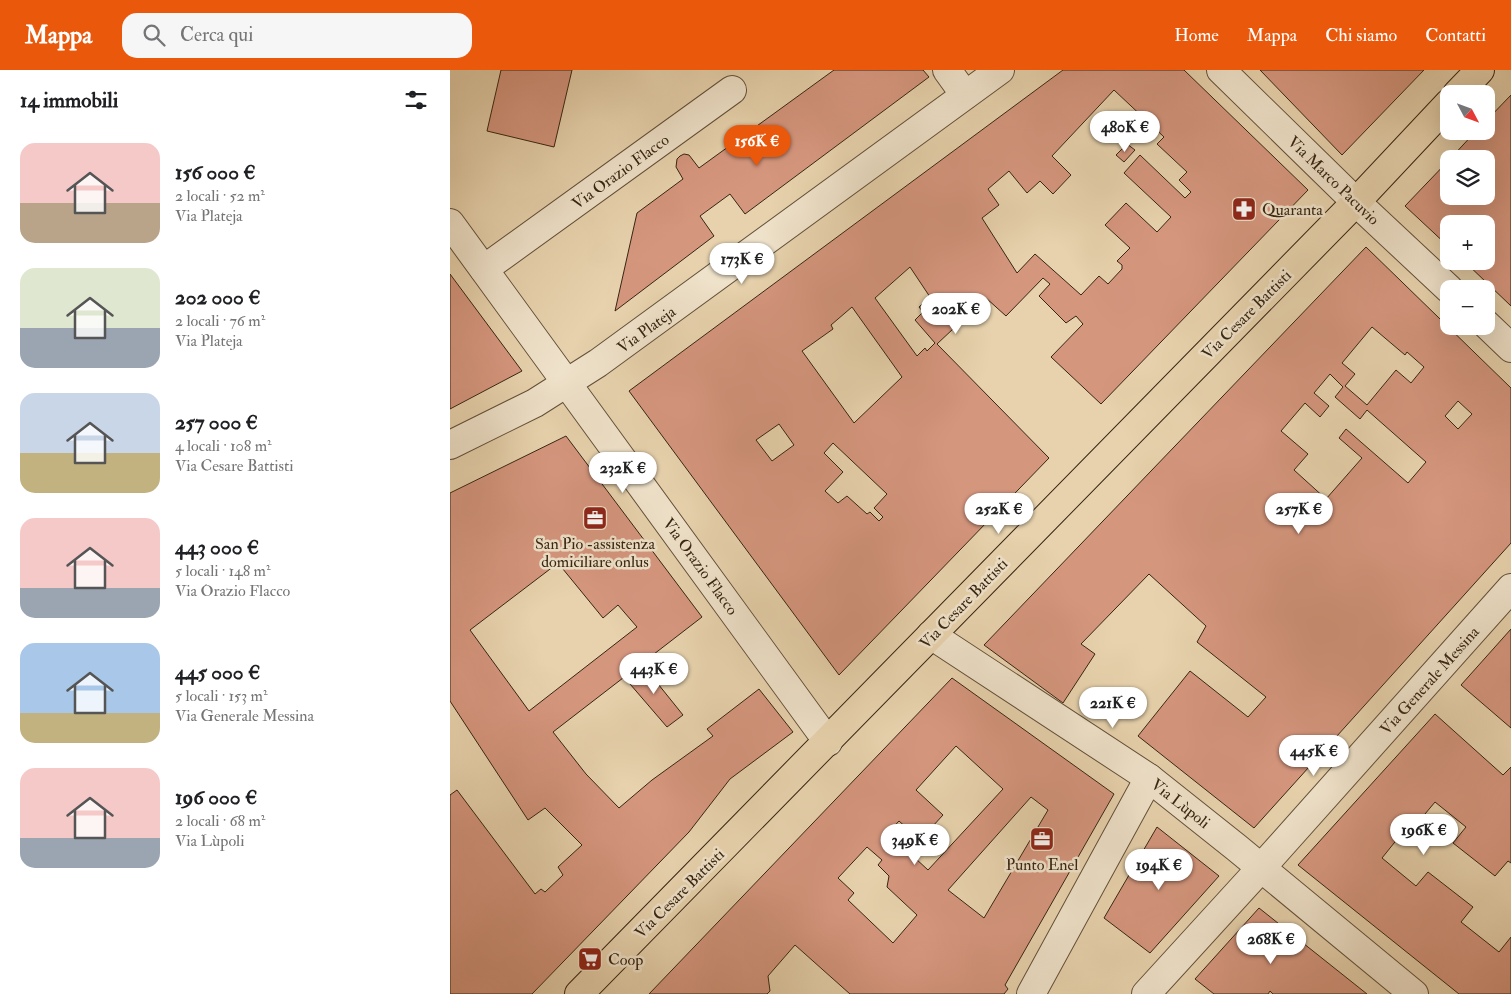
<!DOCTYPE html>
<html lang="it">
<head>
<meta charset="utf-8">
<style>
	:root { --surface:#fff; --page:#f6f6f6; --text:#202124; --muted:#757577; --accent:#ea580c }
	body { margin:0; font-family:"IM FELL Double Pica",serif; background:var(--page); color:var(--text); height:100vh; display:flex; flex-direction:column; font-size:19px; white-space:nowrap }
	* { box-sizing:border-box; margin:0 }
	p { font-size:16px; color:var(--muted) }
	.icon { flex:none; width:28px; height:28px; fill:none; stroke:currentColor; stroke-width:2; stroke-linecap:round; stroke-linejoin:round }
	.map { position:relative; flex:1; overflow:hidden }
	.details { display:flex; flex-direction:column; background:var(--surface); width:450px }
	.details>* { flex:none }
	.needle { width:32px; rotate:131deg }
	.tools { position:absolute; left:990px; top:15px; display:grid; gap:10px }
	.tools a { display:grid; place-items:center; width:55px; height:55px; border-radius:10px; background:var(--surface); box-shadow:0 5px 20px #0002; font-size:25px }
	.price { position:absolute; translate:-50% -42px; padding:0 11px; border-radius:18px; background:#fff; color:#222; font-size:16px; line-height:32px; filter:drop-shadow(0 1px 2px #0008) }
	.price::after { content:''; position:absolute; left:50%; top:30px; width:15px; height:11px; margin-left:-8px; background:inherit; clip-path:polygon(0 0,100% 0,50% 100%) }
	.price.active { background:var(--accent); color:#fff }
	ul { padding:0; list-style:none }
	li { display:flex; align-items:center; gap:15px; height:125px; padding:0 20px }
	li span { display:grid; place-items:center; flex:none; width:140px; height:100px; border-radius:15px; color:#555 }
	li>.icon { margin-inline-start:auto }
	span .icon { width:60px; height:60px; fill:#fffc; stroke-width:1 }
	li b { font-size:21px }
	h2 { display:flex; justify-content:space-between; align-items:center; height:60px; padding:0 20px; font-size:21px }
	header { display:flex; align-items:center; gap:30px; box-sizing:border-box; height:70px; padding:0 25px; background:var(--accent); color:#fff }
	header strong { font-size:24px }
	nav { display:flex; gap:28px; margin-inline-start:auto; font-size:18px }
	.search { width:350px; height:45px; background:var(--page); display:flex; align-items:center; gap:12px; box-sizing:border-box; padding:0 18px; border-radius:15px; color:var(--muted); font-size:19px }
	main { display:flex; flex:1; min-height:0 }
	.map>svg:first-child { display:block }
	.building { fill:#d5967e; stroke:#372512; fill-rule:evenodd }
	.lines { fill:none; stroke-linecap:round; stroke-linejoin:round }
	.minor-casing { stroke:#635039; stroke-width:30 }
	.major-casing { stroke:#372512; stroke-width:30 }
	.minor { stroke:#efe2ca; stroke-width:28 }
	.major { stroke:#e7d2ad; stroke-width:28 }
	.labels { text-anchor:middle; stroke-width:5; stroke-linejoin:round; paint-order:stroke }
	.street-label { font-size:16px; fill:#372512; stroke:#efe2ca }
	.poi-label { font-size:16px; fill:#372512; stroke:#efe2ca; text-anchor:start }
</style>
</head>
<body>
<header>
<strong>Mappa</strong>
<div class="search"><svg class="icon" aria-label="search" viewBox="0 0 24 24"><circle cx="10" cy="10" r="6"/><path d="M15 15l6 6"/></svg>Cerca qui</div>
<nav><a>Home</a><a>Mappa</a><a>Chi siamo</a><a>Contatti</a></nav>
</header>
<main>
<section class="details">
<h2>14 immobili<svg class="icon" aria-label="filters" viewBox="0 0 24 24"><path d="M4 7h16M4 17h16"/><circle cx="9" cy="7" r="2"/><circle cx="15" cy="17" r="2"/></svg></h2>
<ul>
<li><span style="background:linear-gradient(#f6c9c9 60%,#b9a48a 0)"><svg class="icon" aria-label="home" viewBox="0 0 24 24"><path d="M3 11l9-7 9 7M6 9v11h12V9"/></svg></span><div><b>156 000 €</b><p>2 locali · 52 m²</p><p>Via Plateja</p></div></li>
<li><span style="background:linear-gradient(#dfe7d0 60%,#9aa5b1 0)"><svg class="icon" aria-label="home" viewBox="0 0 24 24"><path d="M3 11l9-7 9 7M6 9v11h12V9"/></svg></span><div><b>202 000 €</b><p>2 locali · 76 m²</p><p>Via Plateja</p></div></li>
<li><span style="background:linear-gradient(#c9d6e8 60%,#c2b280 0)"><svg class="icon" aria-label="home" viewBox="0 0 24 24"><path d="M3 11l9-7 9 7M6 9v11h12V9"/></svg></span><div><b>257 000 €</b><p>4 locali · 108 m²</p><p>Via Cesare Battisti</p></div></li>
<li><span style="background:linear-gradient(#f6c9c9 70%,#9aa5b1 0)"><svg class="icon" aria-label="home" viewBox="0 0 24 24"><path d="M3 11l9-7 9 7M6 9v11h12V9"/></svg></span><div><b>443 000 €</b><p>5 locali · 148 m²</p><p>Via Orazio Flacco</p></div></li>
<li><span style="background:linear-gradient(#a9c7e8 70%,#c2b280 0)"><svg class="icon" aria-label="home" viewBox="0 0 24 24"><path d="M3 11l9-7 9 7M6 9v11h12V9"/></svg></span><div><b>445 000 €</b><p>5 locali · 153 m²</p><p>Via Generale Messina</p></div></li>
<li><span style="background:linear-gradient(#f6c9c9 70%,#9aa5b1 0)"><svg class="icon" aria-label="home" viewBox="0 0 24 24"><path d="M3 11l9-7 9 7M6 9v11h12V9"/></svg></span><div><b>196 000 €</b><p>2 locali · 68 m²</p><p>Via Lùpoli</p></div></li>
</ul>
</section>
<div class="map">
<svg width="1061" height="924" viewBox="0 0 1061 924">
	<rect width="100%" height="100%" fill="#e7d2ad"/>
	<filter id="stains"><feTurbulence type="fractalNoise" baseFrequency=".004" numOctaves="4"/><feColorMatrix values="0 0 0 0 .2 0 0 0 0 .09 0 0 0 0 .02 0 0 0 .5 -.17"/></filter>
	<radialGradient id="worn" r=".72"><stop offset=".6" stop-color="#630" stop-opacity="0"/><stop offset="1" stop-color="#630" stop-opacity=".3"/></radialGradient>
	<g class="building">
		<path d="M 51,0 L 122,0 L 104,77 L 37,61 Z"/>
		<path d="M 384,0 L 473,0 L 479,7 L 295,144 L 280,124 L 250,146 L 264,166 L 165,241 L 187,143 L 233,109 L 226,97 L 227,89 L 230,86 L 234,84 L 239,85 L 249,98 Z"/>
		<path d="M 613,0 L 734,0 L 858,120 L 651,334 L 601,287 L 633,254 L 626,246 L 616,253 L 589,226 L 600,214 L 593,208 L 556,246 L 536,228 L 487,274 L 599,388 L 389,605 L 179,321 ZM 664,20 L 714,67 L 707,74 L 737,102 L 729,110 L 741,122 L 735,128 L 690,85 L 674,103 L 721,147 L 707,162 L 676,133 L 655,155 L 680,178 L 667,191 L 672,195 L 672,199 L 658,214 L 649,206 L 631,225 L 585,184 L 567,203 L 532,148 L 549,135 L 538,119 L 559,101 L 577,123 L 590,111 L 603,124 L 621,105 L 602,86 ZM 460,197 L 480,227 L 469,237 L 473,242 L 465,250 L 485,273 L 477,281 L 475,278 L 467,286 L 425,228 ZM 402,237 L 452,307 L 404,353 L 352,281 L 383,259 L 381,255 ZM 329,354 L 344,375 L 322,391 L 306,370 ZM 383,373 L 437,424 L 424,438 L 433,447 L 429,451 L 420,442 L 417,444 L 397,426 L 388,433 L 375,421 L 393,402 L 374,383 Z"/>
		<path d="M 810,0 L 974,0 L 892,85 Z"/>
		<path d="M 1061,25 L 1061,236 L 1014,191 L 1036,191 L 1036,154 L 999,154 L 999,177 L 955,136 L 999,90 L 999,126 L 1036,126 L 1036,89 L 1000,89 L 1026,61 L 1036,61 L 1036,51 Z"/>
		<path d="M 677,74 L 685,80 L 674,92 L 666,85 Z"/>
		<path d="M 916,177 L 1061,318 L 1061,473 L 804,758 L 688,666 L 740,601 L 798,647 L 816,627 L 747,572 L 756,556 L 699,504 L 631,574 L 645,584 L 613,633 L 534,575 ZM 922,257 L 955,285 L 957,282 L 974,297 L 961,313 L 946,300 L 917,335 L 895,316 L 905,304 L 892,293 ZM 880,304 L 893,317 L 885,327 L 910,349 L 917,340 L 976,392 L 958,413 L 896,359 L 889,368 L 912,388 L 876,429 L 844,400 L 858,384 L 831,361 L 855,333 L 870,347 L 879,336 L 864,323 ZM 1008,331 L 1022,344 L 1008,359 L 995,346 Z"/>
		<path d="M 0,204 L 72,301 L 0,339 Z"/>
		<path d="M 116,366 L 252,547 L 103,662 L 136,704 L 169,738 L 202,710 L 263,666 L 257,659 L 309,619 L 343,662 L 280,709 L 239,762 L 82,924 L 0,924 L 0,725 L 7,720 L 85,824 L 91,819 L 95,822 L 113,805 L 108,797 L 132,775 L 95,738 L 78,750 L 0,631 L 0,423 ZM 108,493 L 153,548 L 168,535 L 187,557 L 79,641 L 20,560 Z"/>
		<path d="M 1061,559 L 1061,658 L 1011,615 Z"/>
		<path d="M 192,594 L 233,645 L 217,657 L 174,607 Z"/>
		<path d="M 502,608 L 664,724 L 555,915 L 558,919 L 554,924 L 400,924 L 345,875 L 318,906 L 320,921 L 317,924 L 199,924 ZM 506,676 L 553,719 L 478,800 L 438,763 L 449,751 L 470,770 L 493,745 L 466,720 ZM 581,727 L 598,740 L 534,848 L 498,820 ZM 417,777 L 432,790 L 428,795 L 439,806 L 437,817 L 467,845 L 443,873 L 398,830 L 404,823 L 388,808 Z"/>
		<path d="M 985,644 L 1053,705 L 1061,697 L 1061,793 L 1058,791 L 1045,806 L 1003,773 L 1016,757 L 985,732 L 965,756 L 961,752 L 932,788 L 966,816 L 978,802 L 1023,837 L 1011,852 L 1049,882 L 1061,867 L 1061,924 L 1009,924 L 848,795 Z"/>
		<path d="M 707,757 L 769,806 L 700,883 L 654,848 Z"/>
		<path d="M 809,838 L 917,924 L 823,924 L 820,921 L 818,924 L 764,924 L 745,909 Z"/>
	</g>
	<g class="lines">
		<defs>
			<g id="minor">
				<path d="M 497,0 L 515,25"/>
				<path d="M 771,0 L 906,132 L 999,219"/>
				<path d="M 0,153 L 378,672"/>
				<path d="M 34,199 L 282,20"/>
				<path d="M 1036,254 L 1061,278"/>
				<path d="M 0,375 L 85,333 L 148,293 L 550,0"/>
				<path d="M 481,565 L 699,708 L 787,778 L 964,924"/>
				<path d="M 581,924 L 699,708"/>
				<path d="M 696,924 L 811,798 L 1061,518"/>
			</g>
			<g id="major">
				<path d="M 1007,24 L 1030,0"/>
				<path d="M 129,924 L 906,132 L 999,33"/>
			</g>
		</defs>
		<use href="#minor" class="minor-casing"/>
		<use href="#major" class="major-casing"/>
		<use href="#minor" class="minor"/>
		<use href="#major" class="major"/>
	</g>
	<defs>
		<symbol id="pharmacy-square" viewBox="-11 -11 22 22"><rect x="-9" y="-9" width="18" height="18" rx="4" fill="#8f2418" stroke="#efe2ca"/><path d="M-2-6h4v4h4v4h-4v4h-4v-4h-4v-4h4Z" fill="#fff"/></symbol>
		<symbol id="office-square" viewBox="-11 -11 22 22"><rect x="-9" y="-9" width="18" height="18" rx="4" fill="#8f2418" stroke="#efe2ca"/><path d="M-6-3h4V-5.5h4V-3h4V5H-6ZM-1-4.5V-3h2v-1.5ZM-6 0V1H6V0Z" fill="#fff"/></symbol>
		<symbol id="supermarket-square" viewBox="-11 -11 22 22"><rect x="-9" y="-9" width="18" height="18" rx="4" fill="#8f2418" stroke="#efe2ca"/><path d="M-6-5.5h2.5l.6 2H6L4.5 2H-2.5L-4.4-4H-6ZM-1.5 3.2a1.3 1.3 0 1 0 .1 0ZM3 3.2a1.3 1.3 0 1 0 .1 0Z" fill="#fff"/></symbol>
	</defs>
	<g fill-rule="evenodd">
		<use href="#pharmacy-square" x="780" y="125" width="28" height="28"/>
		<use href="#office-square" x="131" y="434" width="28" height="28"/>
		<use href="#office-square" x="578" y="755" width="28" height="28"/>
		<use href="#supermarket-square" x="126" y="875" width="28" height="28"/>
	</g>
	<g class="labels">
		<g class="street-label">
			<text transform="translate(170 101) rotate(-36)" y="6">Via Orazio Flacco</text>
			<text transform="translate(884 110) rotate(44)" y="6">Via Marco Pacuvio</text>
			<text transform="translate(796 244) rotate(-45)" y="6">Via Cesare Battisti</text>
			<text transform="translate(196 259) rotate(-36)" y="6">Via Plateja</text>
			<text transform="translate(251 496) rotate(54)" y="6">Via Orazio Flacco</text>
			<text transform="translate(513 533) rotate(-46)" y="6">Via Cesare Battisti</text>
			<text transform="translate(979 610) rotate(-48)" y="6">Via Generale Messina</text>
			<text transform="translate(731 733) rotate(38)" y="6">Via Lùpoli</text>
			<text transform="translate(229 823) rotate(-45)" y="6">Via Cesare Battisti</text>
		</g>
		<g class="poi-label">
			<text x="812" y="145">Quaranta</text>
			<text x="145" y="479" text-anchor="middle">San Pio -assistenza<tspan x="145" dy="18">domiciliare onlus</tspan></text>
			<text x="592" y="800" text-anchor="middle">Punto Enel</text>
			<text x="158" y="895">Coop</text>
		</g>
	</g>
	<rect width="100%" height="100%" filter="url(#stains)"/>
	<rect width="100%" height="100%" fill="url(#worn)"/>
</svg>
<div class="tools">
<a><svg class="needle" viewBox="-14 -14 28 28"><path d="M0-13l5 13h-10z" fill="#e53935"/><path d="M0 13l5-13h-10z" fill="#757577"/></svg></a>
<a><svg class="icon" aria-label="layers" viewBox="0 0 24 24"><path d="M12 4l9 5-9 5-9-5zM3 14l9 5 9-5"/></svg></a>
<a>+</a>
<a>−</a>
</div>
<b class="price" style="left:675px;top:83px">480K €</b>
<b class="price active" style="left:307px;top:97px">156K €</b>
<b class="price" style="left:292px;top:215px">173K €</b>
<b class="price" style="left:506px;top:265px">202K €</b>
<b class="price" style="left:173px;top:424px">232K €</b>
<b class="price" style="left:549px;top:465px">252K €</b>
<b class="price" style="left:849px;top:465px">257K €</b>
<b class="price" style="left:204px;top:625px">443K €</b>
<b class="price" style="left:663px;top:659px">221K €</b>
<b class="price" style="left:864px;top:707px">445K €</b>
<b class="price" style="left:974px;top:786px">196K €</b>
<b class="price" style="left:465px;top:796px">349K €</b>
<b class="price" style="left:709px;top:821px">194K €</b>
<b class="price" style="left:821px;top:895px">268K €</b>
</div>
</main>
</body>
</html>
